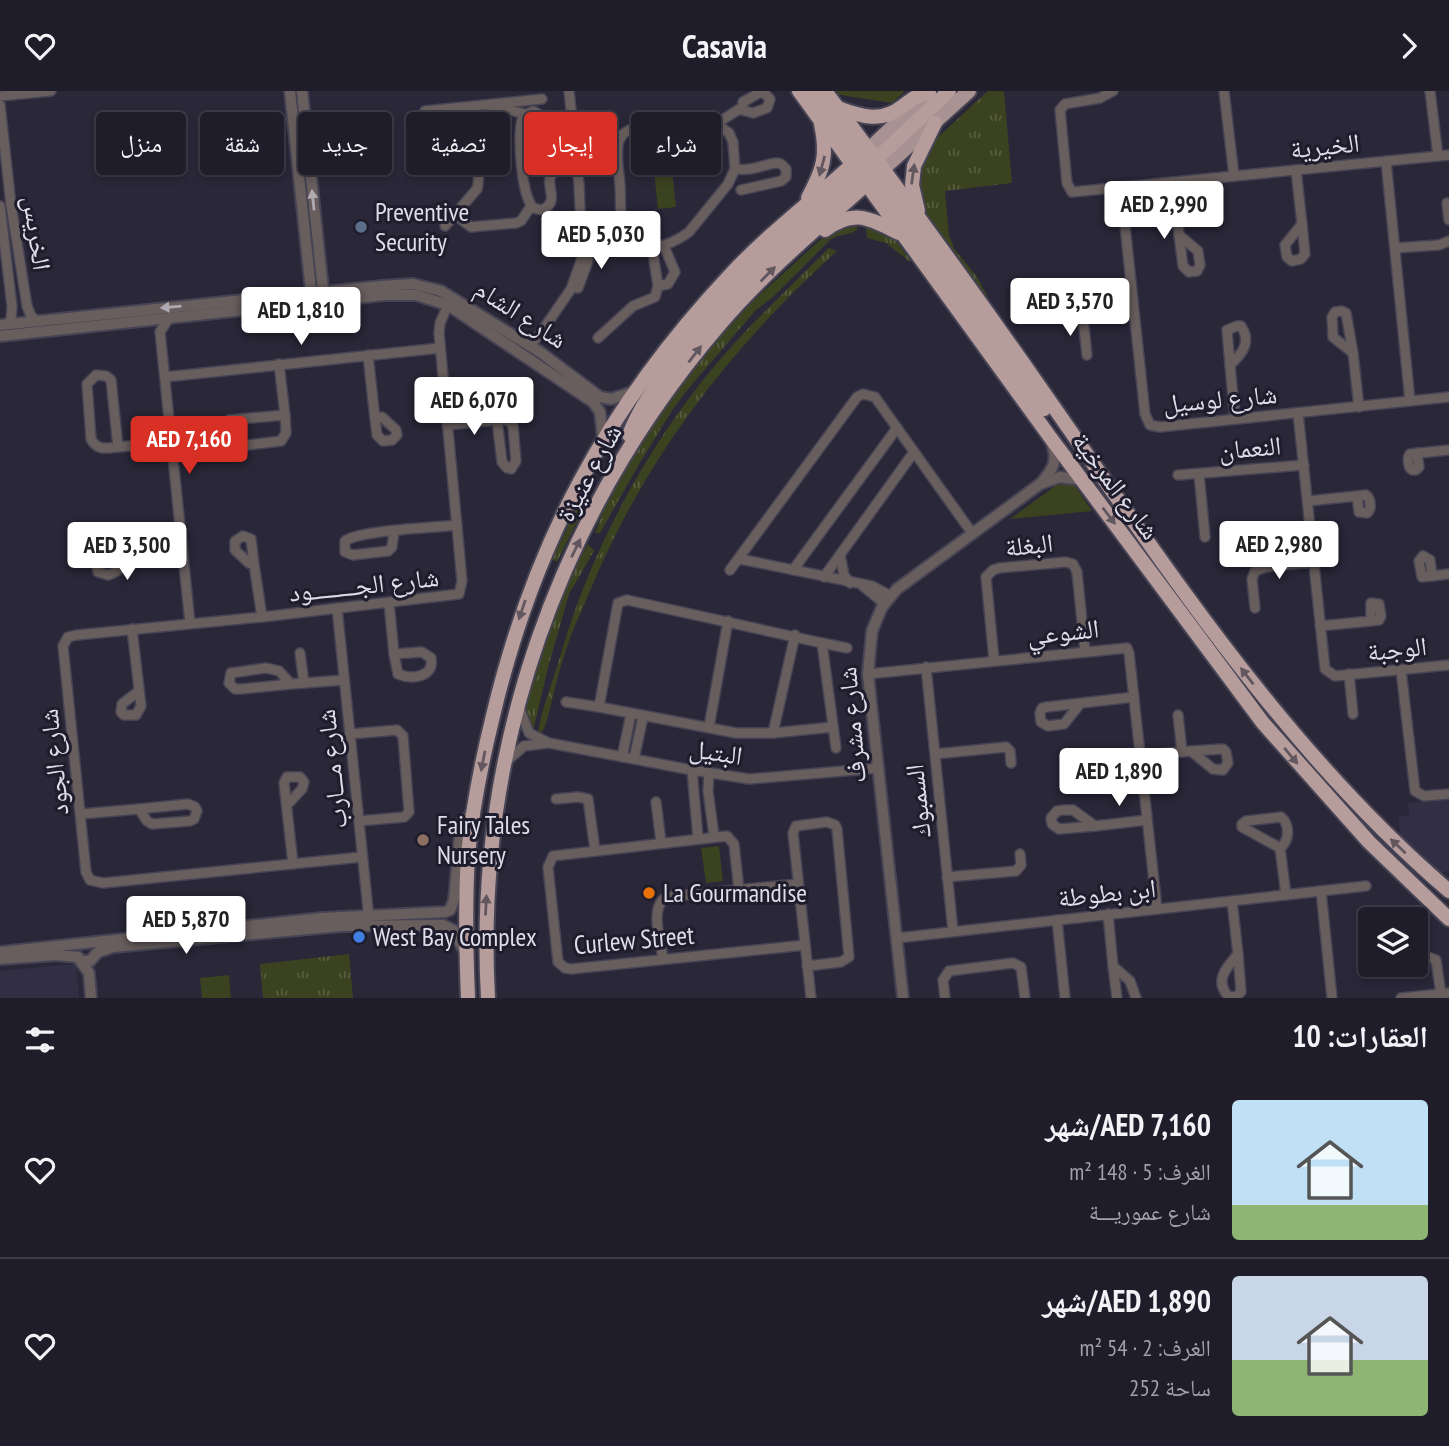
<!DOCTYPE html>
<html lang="ar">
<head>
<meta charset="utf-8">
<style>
	:root { --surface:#1f1d2a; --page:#2c2a36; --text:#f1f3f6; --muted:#a1a2a8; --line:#3c3b47; --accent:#d93025 }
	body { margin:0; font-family:"PT Sans Narrow","Noto Naskh Arabic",sans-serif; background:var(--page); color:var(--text); direction:rtl; height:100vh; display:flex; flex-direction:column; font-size:26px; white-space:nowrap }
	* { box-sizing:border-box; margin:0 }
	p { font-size:23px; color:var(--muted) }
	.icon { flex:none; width:38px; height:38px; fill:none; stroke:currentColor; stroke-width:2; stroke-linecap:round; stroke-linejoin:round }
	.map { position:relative; height:907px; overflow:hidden; direction:ltr }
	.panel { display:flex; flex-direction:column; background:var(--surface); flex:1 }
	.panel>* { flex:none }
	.banner { position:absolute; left:21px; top:21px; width:700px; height:63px; direction:rtl; display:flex; gap:14px }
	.controls { position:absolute; left:1358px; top:816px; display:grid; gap:14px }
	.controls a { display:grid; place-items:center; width:70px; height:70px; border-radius:7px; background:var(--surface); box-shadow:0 4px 10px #0003,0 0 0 2px var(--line); font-size:35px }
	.price { position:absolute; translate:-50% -60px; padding:0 16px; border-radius:7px; background:#fff; color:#222; font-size:23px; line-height:46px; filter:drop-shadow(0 2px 4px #0008) }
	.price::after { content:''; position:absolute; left:50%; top:42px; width:21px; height:16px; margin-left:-10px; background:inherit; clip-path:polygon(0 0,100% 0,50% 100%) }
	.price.on { background:var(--accent); color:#fff }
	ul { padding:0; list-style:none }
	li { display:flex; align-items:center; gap:21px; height:175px; padding:0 21px }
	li+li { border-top:2px solid var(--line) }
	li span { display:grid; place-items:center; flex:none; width:196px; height:140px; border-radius:7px; color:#555 }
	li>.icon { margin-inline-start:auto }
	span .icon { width:84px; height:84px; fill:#fffc; stroke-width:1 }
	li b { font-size:30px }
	h2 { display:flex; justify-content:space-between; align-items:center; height:84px; padding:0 21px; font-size:30px }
	.chip { padding:0 24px; border-radius:7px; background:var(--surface); box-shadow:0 4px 10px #0003,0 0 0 2px var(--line); font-size:24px; line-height:63px }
	.chip.on { background:var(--accent); color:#fff }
	header { display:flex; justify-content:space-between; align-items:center; height:91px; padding:0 21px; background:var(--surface); font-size:32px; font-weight:700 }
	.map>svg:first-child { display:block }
	.built { fill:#322f45 }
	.grass { fill:url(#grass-tufts) }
	.garden { fill:#3b421f }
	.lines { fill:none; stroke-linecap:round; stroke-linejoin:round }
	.minor-casing { stroke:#464454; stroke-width:12 }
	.tertiary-casing { stroke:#464454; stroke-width:14 }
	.primary-casing { stroke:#464454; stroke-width:18 }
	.trunk-casing { stroke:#464454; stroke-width:18 }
	.minor { stroke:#695e5e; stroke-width:9 }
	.tertiary { stroke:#695e5e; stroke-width:10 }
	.primary { stroke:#a99392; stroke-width:14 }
	.trunk { stroke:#b69d9c; stroke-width:14 }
	.oneway { fill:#63575f }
	.oneway2 { fill:#afaab1 }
	.service-dot { fill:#5c6f8a; stroke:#1f1d2d; stroke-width:2.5 }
	.education-dot { fill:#8d6e63; stroke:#1f1d2d; stroke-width:2.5 }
	.food-dot { fill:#e8710a; stroke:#1f1d2d; stroke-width:2.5 }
	.shop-dot { fill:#3f7fe0; stroke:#1f1d2d; stroke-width:2.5 }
	.labels { text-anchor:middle; stroke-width:6; stroke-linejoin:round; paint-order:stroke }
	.street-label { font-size:26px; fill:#dedde8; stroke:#1f1d2d }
	.poi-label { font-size:26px; fill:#dedde8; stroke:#1f1d2d; text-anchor:start }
</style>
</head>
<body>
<header><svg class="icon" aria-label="forward" viewBox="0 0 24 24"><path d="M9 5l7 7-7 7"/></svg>Casavia<svg class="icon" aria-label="heart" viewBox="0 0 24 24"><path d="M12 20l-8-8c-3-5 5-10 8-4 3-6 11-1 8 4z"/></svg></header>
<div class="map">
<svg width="1449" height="907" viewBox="0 0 1449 907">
	<defs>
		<pattern id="grass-tufts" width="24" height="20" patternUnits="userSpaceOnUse" patternTransform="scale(1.75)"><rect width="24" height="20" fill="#3b421f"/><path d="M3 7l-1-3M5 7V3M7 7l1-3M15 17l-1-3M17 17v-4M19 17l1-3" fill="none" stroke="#575d40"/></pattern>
	</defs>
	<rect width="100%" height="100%" fill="#292738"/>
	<g class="built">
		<path d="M 1449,709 L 1449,780 L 1440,781 L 1402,753 L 1398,726 L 1410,724 L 1407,712 Z"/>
		<path d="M 76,873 L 79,907 L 0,907 L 0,880 Z"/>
	</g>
	<g class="grass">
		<path d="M 988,0 L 1004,0 L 1012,92 L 945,100 L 949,144 L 954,157 L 977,186 L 987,204 L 990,217 C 976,197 920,128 917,108 C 915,91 918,70 927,56 Z"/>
		<path d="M 857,130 L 857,139 C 849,145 840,142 830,149 L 773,206 L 756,219 L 689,297 L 673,318 L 641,370 L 600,442 L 595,442 L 610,402 L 639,355 L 683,291 L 718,248 L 753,210 L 833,137 Z"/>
		<path d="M 865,131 L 893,146 L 911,170 L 910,171 L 886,152 L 867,147 Z"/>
		<path d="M 829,157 L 837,160 C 728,259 646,365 589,502 C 582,520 573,537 567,556 C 558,581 553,607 546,633 L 541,643 L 538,643 C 541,618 553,591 560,566 C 590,461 646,356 717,272 C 752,231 791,195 829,157 Z"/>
		<path d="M 574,413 L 583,419 L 557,471 L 548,467 C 553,456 561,452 565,442 C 570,432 569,423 574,413 Z"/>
		<path d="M 588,453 L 594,460 L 569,503 L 548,577 L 533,640 L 524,624 L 525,618 L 564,496 Z"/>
		<path d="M 349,863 L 353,907 L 263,907 L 260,873 Z"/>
	</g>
	<g class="garden">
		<path d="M 832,0 L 905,0 L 892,12 L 834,3 Z"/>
		<path d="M 672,79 L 676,116 L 658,118 L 654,81 Z"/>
		<path d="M 1065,390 L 1075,395 L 1092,420 L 1010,428 L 1059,392 Z"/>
		<path d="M 719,755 L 723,790 L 706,792 L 701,757 Z"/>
		<path d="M 229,884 L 231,907 L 202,907 L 200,887 Z"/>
	</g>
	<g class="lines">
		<defs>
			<g id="minor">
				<path d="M 1113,0 L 1100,7 L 1065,13 L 1060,19 L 1067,92 L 1072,101 L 1449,64"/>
				<path d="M 1224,0 L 1234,85"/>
				<path d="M 1430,0 L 1438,65"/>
				<path d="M 764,2 L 770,8 L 767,17 L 753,22 L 742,19 L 743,11 L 759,2 Z"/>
				<path d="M 0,5 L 51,0"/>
				<path d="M 0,14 L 11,114 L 27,215 L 31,225 L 38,231"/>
				<path d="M 484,24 L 507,18 L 525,23"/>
				<path d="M 716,33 L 729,42 L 733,51 L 735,78 L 728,93 L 689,141 C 673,153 638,168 625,143 C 619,130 621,108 620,94 C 619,80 615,63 619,50 C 622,42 627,39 635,37 Z"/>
				<path d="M 716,33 L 741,17"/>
				<path d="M 587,38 L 605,36 L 621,46"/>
				<path d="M 424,58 L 465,56"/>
				<path d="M 576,66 C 532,71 553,49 540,24 L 533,20 L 523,25 C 517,43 521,102 533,117 L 542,119 C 569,107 524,79 577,75"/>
				<path d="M 1386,70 L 1410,310"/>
				<path d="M 735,78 C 754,80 761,74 776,72 C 782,72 782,74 786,78 L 786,86 L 781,90 L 741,99"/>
				<path d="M 1296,79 L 1302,133"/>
				<path d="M 1173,91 L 1179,144"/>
				<path d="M 1121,97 L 1145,323 L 1150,334 L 1160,336 L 1449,306"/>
				<path d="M 1447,112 L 1449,129"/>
				<path d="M 0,115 L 12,215 L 11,229 L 7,233"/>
				<path d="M 455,124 L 471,136 L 516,132 L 521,130 L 531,115"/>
				<path d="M 1302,133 L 1305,163 L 1301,168 L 1292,170 L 1287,166 L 1285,154 Z"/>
				<path d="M 445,135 L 477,98 C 480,88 478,71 473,62 L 425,20 L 542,8"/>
				<path d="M 1179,144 L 1198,160 L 1200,174 L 1197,180 L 1189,181 L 1183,175 Z"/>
				<path d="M 1395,157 L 1439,154 L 1449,150"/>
				<path d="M 658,195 L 668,193 L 675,181 L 664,155"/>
				<path d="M 578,197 L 588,170 L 588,150"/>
				<path d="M 1059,205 L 1068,205 L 1083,228 L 1061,228 C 1057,222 1054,211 1059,205 Z"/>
				<path d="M 1342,220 L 1346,222 L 1353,262 L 1333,246 L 1332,226 L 1335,221 Z"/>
				<path d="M 169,227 L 160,241 L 190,532"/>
				<path d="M 1237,235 L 1241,235 C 1252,251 1242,263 1230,274 L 1227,239 Z"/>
				<path d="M 598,247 L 633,215 L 655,206 L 658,195 L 652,156"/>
				<path d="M 530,254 L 540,243 L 571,198 L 582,167 L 579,93 L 569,0"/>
				<path d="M 1353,262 L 1359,316"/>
				<path d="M 368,264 L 375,328"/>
				<path d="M 1087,264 L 1083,228 L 1134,223"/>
				<path d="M 279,273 L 285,324"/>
				<path d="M 1230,274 L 1235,328"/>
				<path d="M 96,284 L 106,285 L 111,289 L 118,356 C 107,357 97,360 91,348 L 87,293 Z"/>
				<path d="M 165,286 L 440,257"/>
				<path d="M 1298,322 L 1325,578 L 1335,585 L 1449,574"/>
				<path d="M 285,324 L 286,342 L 281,350 L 232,356 C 223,354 220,346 222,337 L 229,329 Z"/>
				<path d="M 382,326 L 396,339 L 397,344 L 392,349 L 383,350 L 377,344 L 375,328 Z"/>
				<path d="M 497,329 L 508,329 L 513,335 L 516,370 L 511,378 L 507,377 L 502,371 Z"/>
				<path d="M 447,334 L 497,329"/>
				<path d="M 118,356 L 171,351"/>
				<path d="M 1417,362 L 1419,376 L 1416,379 L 1412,379 C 1408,377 1407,366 1410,363 L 1449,359"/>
				<path d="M 1199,383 L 1205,446"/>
				<path d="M 1178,384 L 1304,374"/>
				<path d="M 1308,410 L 1366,404 C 1371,408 1372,418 1367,422 L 1359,421 L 1357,405"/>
				<path d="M 394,441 L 392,456 L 388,460 L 353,464 L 345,461 L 345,450 C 360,439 434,437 457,434"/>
				<path d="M 243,445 L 251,448 L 254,473 L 249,472 L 235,459 L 235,450 Z"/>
				<path d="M 125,451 L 129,455 C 131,469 121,480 108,484 L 98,481 L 96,472 L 109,454 Z"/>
				<path d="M 125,451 L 180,444"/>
				<path d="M 840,464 L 844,484 L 850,492"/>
				<path d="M 1423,465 L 1430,469 L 1432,485 L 1422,486 L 1419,470 Z"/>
				<path d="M 740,468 L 872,495 L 891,505"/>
				<path d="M 254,473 L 262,526"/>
				<path d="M 730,479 L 857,306 L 863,303 L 875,306 L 972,442"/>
				<path d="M 793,479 L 897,337"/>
				<path d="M 1432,485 L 1449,483"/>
				<path d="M 824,486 L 914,361"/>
				<path d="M 863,495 L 885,513"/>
				<path d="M 389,512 L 394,563"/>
				<path d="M 1371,512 L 1379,513 L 1381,525 L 1379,529 L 1371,530 Z"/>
				<path d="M 337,517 L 369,828"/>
				<path d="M 1255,517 L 1252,488 L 1255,480 L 1266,476 L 1314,471"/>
				<path d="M 1320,535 L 1371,530"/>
				<path d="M 132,538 L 141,615 L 136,624 L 124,624 L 121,621 L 122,613 L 139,600"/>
				<path d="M 822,552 L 847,557"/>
				<path d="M 422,561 L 431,567 C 435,586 412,589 398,583 L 394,563 Z"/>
				<path d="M 300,562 L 304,592"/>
				<path d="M 994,569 L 986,486 L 993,479 L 999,477 L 1066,471 L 1073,473 L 1077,481 L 1085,560"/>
				<path d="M 926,576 L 953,840"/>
				<path d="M 266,577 L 279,580 L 291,593 L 241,598 L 235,598 L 229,592 L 231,582 Z"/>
				<path d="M 1401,579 L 1415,700 L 1424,705 L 1449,703"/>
				<path d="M 868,583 L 1127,557 L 1129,562 L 1157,818"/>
				<path d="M 1349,583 L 1353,623"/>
				<path d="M 291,593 L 344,589"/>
				<path d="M 566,611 L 599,616"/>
				<path d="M 1080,613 L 1064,633 L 1048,635 L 1041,631 L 1040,622 L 1042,617 L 1047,616 L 1134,606"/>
				<path d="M 519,616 L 529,642 L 549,652 L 692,679 L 749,688 L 879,677"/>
				<path d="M 1178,624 L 1182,661"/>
				<path d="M 709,636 L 728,530"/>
				<path d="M 833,636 L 773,642 L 736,642 L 599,616 L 618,512 L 627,509 L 822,552 L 836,657"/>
				<path d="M 773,642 L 795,544"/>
				<path d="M 350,643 L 397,639 L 403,645 L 409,721 L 404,726 L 359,730"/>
				<path d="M 1223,658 L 1226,661 L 1228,672 L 1223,679 L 1213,678 L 1191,660 Z"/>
				<path d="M 935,663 L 1006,656 L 1010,660 L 1011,672"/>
				<path d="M 1141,665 L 1191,660"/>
				<path d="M 622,666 L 631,623"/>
				<path d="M 634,668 L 643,626"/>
				<path d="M 508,669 L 524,655 L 548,652"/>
				<path d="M 692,679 L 698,747"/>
				<path d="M 709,682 L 708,700 L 714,745"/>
				<path d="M 556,708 L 578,706 L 588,708 L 595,759"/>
				<path d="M 656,711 L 661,751"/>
				<path d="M 188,713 L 195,716 L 197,720 L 194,728 L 190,730 L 152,733 L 147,730 L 139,718 Z"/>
				<path d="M 287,714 L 302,698 L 304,691 L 300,686 L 287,686 L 284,692 L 293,773"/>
				<path d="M 1064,719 L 1073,719 L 1095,735 L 1059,738 L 1052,733 L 1051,727 L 1057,720 Z"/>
				<path d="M 81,723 L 139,718"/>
				<path d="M 1281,726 C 1290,734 1290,749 1280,757 L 1242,736 L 1242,733 L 1246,730 Z"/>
				<path d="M 1095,735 L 1147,729"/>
				<path d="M 1280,757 L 1286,804"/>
				<path d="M 362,766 L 103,792 L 90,789 L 86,781 L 63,555 L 68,546 L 77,544 L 262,526 L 459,503 L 462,490 L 439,242 L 440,232 L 448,214"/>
				<path d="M 947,786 L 1016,780 L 1021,774 L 1020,763"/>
				<path d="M 739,799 L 734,753 L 727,745 L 553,765 L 548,776 L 558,871 L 565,877 L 571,878 L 805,854"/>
				<path d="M 1321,800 L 1332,907"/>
				<path d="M 1232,810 L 1238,863"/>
				<path d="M 1108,823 L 1113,875"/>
				<path d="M 1057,829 L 1065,907"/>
				<path d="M 897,847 L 1366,795"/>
				<path d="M 1238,863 L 1241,901 L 1235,906 L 1228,905 C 1214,889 1227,876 1238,863 Z"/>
				<path d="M 663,868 C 661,851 649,817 666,806 L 798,793"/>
				<path d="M 1416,868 L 1428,866 L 1436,869 L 1441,903"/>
				<path d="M 807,875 L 841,871 L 849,866 L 837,738 L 835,734 L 827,731 L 796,735 L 793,742 L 811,907"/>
				<path d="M 945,907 L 943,889 L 949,880 L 1013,872 L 1021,876 L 1025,907"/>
				<path d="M 1117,907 L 1113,875 L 1130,890 L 1136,907"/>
				<path d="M 1401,907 L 1449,902"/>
			</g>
			<g id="tertiary">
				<path d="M 290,0 L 312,209"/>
				<path d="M 302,0 L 324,208"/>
				<path d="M 0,234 L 382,195 L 413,193 L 441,200 L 540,261 L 600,306 L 611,308 L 633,301"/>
				<path d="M 0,245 L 384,204 L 416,204 L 448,214 L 593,311 L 600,321 L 603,347"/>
				<path d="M 1042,391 C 1053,378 1058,370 1052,353"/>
				<path d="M 0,861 L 322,827 L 445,821 L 450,819 L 454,809 L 461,733 L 463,729 L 473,724"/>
				<path d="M 0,868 L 56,864 L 78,866"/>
				<path d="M 79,868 L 89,882 L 91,907"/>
				<path d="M 82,870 L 90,870 L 98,861 L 113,856 L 341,835 L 443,834 L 453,839 L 466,863"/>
				<path d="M 903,907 L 868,583 L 872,540 L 882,516 L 897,498 L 1040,393 L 1060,386 L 1082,389"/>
			</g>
			<g id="primary">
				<path d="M 868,59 L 928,2"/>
				<path d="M 882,79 L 969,0"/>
			</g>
			<g id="trunk">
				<path d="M 799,0 L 1050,346 L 1263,632 L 1369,751 L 1449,828"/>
				<path d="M 811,0 L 866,72"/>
				<path d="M 825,0 C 897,96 968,193 1037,292 C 1162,470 1282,657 1449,800"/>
				<path d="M 838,17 C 862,26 882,32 903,15 C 911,9 918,3 929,2"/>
				<path d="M 869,75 L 949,0"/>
				<path d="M 869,81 L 1044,318"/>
				<path d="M 808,107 C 823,79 828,65 821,33"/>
				<path d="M 918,120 L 912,94 L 914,75 L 935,32"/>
				<path d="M 825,139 C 855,117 870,128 899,142"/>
				<path d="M 629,344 C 639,317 657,293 674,270 C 727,200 792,139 861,84 L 864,78"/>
				<path d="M 468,907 C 466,859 465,812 468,764 C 472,719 481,674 492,629 C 533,453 607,315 731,183 C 773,138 824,101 868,59"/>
				<path d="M 488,907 C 474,660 559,420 721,232 C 769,176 827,129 882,79"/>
			</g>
		</defs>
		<use href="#minor" class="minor-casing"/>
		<use href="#tertiary" class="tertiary-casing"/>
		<use href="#primary" class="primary-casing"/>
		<use href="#trunk" class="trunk-casing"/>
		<use href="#minor" class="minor"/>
		<use href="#tertiary" class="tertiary"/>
		<use href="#primary" class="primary"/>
		<use href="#trunk" class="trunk"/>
	</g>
	<defs><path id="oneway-solid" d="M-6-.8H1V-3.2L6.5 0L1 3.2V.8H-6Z" transform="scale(1.75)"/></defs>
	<g class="oneway">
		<use href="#oneway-solid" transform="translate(822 75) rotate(105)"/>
		<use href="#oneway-solid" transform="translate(913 83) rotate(-82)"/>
		<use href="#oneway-solid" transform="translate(768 183) rotate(-45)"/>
		<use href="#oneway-solid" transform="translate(695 263) rotate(-52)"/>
		<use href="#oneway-solid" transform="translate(1109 425) rotate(53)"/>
		<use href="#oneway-solid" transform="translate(576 457) rotate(-64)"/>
		<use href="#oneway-solid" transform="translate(522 519) rotate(109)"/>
		<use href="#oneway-solid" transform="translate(1247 585) rotate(-128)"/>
		<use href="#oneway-solid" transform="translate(1291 665) rotate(50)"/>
		<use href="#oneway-solid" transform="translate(483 670) rotate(101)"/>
		<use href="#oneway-solid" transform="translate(1398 755) rotate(-137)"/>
		<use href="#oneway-solid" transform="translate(486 814) rotate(-87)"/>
	</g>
	<g class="oneway2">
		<use href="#oneway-solid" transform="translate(313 109) rotate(-96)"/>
		<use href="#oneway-solid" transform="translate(171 216) rotate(175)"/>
	</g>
	<circle class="service-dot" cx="361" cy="136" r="7"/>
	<circle class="education-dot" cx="423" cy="749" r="7"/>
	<circle class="food-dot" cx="649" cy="802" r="7"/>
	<circle class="shop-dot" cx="359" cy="846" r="7"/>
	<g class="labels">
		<g class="street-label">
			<text transform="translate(1325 55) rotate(-6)" y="9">الخيرية</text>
			<text transform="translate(37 142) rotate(82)" y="9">الخريس</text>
			<text transform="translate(521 223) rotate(33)" y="9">شارع الشام</text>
			<text transform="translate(1220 308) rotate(-5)" y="9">شارع لوسيل</text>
			<text transform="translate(1250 357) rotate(-5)" y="9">النعمان</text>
			<text transform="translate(589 382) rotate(-61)" y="9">شارع عنيزة</text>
			<text transform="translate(1116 395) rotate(53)" y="9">شارع المرخية</text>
			<text transform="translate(1029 454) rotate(-6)" y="9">البغلة</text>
			<text transform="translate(364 494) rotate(-6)" y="9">شارع الجــــــــود</text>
			<text transform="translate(1063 541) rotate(-6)" y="9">الشوعي</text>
			<text transform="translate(1397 558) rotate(-6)" y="9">الوجبة</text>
			<text transform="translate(852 634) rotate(-95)" y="9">شارع مشرف</text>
			<text transform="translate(716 661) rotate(9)" y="9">البتيل</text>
			<text transform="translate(54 671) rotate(-96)" y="9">شارع الجود</text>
			<text transform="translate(332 678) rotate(-96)" y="9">شارع مـــارب</text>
			<text transform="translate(918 710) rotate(-96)" y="9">السمبوك</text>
			<text transform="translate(1107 802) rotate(-6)" y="9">ابن بطوطة</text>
			<text transform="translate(634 849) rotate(-5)" y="9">Curlew Street</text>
		</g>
		<g class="poi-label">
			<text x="375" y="130">Preventive<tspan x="375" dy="30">Security</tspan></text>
			<text x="437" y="743">Fairy Tales<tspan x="437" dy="30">Nursery</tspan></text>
			<text x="663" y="811">La Gourmandise</text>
			<text x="373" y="855">West Bay Complex</text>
		</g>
	</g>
</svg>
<div class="controls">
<a><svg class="icon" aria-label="layers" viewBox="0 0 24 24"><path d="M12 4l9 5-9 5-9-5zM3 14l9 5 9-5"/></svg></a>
</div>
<b class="price" style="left:1164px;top:150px">AED 2,990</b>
<b class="price" style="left:601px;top:180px">AED 5,030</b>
<b class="price" style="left:1070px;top:247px">AED 3,570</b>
<b class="price" style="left:301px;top:256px">AED 1,810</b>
<b class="price" style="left:474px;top:346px">AED 6,070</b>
<b class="price on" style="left:189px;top:385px">AED 7,160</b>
<b class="price" style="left:1279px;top:490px">AED 2,980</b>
<b class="price" style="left:127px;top:491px">AED 3,500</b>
<b class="price" style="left:1119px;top:717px">AED 1,890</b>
<b class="price" style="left:186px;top:865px">AED 5,870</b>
<div class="banner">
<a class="chip">شراء</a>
<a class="chip on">إيجار</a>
<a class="chip">تصفية</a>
<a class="chip">جديد</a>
<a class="chip">شقة</a>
<a class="chip">منزل</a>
</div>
</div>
<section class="panel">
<h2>العقارات: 10<svg class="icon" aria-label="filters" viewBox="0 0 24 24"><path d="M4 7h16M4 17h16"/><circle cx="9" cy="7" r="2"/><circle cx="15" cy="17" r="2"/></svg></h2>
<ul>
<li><span style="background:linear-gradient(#bfe0f5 75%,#8fb573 0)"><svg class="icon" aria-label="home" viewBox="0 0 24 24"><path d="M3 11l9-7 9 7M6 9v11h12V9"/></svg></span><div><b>AED 7,160/شهر</b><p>الغرف: 5 · 148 m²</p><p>شارع عموريـــة</p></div><svg class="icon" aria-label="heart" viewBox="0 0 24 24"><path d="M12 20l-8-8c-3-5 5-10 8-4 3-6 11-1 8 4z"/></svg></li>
<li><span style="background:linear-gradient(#c9d6e8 60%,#8fb573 0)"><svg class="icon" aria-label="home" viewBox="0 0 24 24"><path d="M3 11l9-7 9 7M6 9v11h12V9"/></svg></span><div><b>AED 1,890/شهر</b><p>الغرف: 2 · 54 m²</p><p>ساحة 252</p></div><svg class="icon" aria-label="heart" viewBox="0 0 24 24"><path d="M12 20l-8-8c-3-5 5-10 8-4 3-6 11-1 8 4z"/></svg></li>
</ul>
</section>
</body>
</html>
